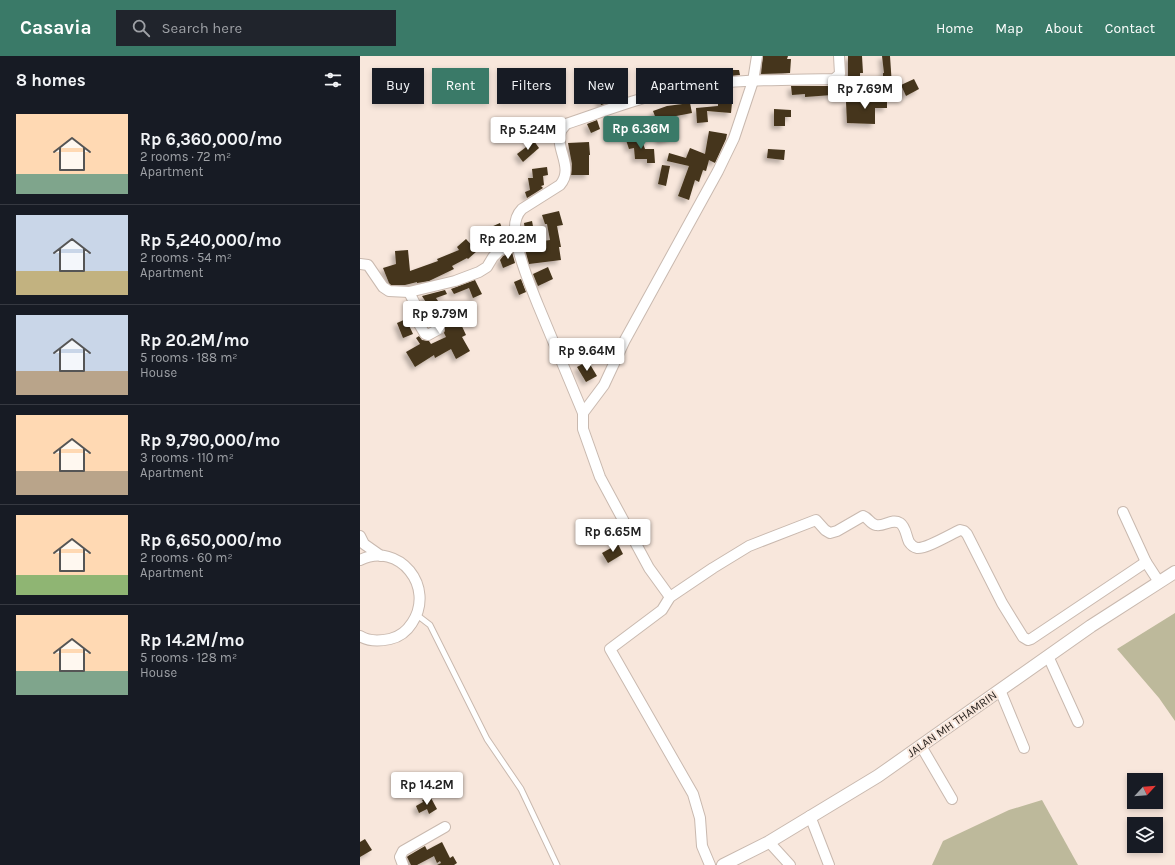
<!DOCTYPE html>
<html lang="en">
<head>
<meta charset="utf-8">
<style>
	:root { --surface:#171b24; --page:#20242c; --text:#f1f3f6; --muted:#9ea1a6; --line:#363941; --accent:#3a7a68 }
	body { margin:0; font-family:Karla,sans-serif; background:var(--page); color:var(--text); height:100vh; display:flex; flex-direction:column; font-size:15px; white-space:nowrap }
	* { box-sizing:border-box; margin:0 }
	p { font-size:13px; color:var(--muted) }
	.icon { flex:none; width:22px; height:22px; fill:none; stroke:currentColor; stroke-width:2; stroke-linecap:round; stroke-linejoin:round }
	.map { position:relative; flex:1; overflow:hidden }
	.panel { display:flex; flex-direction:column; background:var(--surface); width:360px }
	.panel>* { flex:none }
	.top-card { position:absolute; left:12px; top:12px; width:380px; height:36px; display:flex; gap:8px }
	.needle { width:26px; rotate:64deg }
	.tools { position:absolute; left:767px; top:717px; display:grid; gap:8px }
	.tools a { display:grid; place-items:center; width:36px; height:36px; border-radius:0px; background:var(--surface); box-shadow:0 2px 6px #0003; font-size:20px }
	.price { position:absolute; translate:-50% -34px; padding:0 9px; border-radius:4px; background:#fff; color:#222; font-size:13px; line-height:26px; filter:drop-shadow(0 1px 2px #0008) }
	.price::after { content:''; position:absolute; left:50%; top:24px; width:12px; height:9px; margin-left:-6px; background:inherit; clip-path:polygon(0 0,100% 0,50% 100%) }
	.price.active { background:var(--accent); color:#fff }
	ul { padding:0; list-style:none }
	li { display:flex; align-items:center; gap:12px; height:100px; padding:0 16px }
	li+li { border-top:1px solid var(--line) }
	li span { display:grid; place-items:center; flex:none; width:112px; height:80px; border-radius:0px; color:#555 }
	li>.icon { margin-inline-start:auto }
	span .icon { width:48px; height:48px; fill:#fffc; stroke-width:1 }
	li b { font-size:17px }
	h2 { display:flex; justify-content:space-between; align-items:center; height:48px; padding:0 16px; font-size:17px }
	.chip { padding:0 14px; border-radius:0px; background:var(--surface); box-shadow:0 2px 6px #0003; font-size:14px; line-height:36px }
	.chip.active { background:var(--accent); color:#fff }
	header { display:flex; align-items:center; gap:24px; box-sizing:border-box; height:56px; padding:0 20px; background:var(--accent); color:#fff }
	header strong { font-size:19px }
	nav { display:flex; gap:22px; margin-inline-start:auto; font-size:14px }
	.search { width:280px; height:36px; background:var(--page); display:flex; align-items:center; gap:10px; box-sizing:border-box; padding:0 14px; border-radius:0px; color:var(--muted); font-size:15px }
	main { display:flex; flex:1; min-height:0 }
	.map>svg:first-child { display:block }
	.green { fill:#bdb99b }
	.building { fill:#45351b; filter:url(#shadow) }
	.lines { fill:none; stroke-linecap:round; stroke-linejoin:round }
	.service-casing { stroke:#c9b9af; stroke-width:7 }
	.minor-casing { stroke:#c9b9af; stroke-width:12 }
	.tertiary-casing { stroke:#c9b9af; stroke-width:14 }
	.service { stroke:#fff; stroke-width:5 }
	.minor { stroke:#fff; stroke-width:10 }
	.tertiary { stroke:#fff; stroke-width:12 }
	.labels { text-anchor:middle; stroke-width:4; stroke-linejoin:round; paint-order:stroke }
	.street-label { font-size:12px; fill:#2a2420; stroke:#f8e7dc }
</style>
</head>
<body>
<header>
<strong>Casavia</strong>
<div class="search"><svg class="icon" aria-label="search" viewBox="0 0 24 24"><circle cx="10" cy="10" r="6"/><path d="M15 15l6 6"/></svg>Search here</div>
<nav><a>Home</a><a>Map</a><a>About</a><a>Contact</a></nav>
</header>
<main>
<section class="panel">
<h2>8 homes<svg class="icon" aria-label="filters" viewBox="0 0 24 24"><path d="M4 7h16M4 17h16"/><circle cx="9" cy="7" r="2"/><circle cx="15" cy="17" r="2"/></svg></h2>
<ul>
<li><span style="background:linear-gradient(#ffd9b3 75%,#7fa58c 0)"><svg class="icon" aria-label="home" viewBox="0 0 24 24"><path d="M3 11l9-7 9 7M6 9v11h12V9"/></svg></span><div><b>Rp 6,360,000/mo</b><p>2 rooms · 72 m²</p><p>Apartment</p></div></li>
<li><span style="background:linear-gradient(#c9d6e8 70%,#c2b280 0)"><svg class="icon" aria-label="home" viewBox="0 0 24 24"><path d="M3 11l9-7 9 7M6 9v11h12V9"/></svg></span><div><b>Rp 5,240,000/mo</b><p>2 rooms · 54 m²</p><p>Apartment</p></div></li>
<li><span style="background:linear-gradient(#c9d6e8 70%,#b9a48a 0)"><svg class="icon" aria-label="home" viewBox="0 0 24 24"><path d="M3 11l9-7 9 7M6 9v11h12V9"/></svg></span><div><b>Rp 20.2M/mo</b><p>5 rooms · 188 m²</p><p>House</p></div></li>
<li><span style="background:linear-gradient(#ffd9b3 70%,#b9a48a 0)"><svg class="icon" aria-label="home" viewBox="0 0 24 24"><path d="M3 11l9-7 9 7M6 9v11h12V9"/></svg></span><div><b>Rp 9,790,000/mo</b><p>3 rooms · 110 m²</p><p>Apartment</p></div></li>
<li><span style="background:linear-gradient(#ffd9b3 75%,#8fb573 0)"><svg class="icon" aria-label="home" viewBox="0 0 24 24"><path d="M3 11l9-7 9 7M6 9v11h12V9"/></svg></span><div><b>Rp 6,650,000/mo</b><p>2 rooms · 60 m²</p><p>Apartment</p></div></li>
<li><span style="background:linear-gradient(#ffd9b3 70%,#7fa58c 0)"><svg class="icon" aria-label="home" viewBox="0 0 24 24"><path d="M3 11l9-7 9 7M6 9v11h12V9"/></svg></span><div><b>Rp 14.2M/mo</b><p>5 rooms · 128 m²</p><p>House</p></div></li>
</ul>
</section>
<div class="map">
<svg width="815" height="809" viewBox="0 0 815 809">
	<defs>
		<filter id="shadow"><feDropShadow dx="-3.5" dy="3.5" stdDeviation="2" flood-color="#0004"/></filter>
	</defs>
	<rect width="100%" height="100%" fill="#f8e7dc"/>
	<g class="green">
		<path d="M 815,557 L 815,665 L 799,642 L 757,593 Z"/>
		<path d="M 682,744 L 718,809 L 572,809 L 583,785 L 649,754 Z"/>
	</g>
	<g class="building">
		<path d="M 403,0 L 428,0 L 427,3 L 431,3 L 430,17 L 401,18 Z"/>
		<path d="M 488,0 L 502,0 L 503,17 L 500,17 L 500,28 L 488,28 Z"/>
		<path d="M 522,0 L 530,0 L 532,30 L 523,30 L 523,17 L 524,17 Z"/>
		<path d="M 337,13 L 354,14 L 354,19 L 368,17 L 368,14 L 379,14 L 380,19 L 334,24 L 310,28 L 308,20 L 319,19 L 337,15 Z"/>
		<path d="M 554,23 L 559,33 L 546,40 L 541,29 Z"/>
		<path d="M 431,30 L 472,30 L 472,39 L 445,41 L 445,38 L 432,39 Z"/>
		<path d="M 247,36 L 251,46 L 241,49 L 237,39 Z"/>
		<path d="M 506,41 L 527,41 L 527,52 L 515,52 L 515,68 L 487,67 L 486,46 L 506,46 Z"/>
		<path d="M 358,46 L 372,47 L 371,57 L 347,55 L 348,66 L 337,67 L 336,52 L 358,50 Z"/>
		<path d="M 330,47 L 332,57 L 311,61 L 312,62 L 307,64 L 312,82 L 300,86 L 296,71 L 299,71 L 293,55 L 307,50 Z"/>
		<path d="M 414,53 L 431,54 L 431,61 L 425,61 L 425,70 L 414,70 Z"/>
		<path d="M 237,64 L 240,73 L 231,77 L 227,68 Z"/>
		<path d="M 195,65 L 197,70 L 193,80 L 191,80 L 186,68 Z"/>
		<path d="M 349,75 L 367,78 L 366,83 L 355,107 L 349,104 L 346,115 L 343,114 L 339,126 L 335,124 L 329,144 L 318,140 L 329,110 L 307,105 L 309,97 L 326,102 L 330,92 L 345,98 Z"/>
		<path d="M 280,79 L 285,93 L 294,93 L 295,107 L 287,107 L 287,103 L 275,103 L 274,92 L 269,93 L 266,84 Z"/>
		<path d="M 174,85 L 179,92 L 163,106 L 157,98 Z"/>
		<path d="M 229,86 L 230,99 L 229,99 L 229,119 L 211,119 L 212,108 L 208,87 Z"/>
		<path d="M 408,93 L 425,94 L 424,104 L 407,102 Z"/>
		<path d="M 302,109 L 310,110 L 306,130 L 298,128 Z"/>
		<path d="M 187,111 L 188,119 L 183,120 L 184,129 L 181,130 L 183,132 L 167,142 L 165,136 L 170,134 L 168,122 L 173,122 L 172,113 Z"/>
		<path d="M 199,155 L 203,169 L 197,170 L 201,191 L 199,191 L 201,204 L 169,208 L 162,182 L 166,182 L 164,167 L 172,165 L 176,186 L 190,184 L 187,168 L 185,168 L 182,159 Z"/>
		<path d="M 140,167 L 147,184 L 135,190 L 133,187 L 129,189 L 123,177 L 132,173 L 131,171 Z"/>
		<path d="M 106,183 L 117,195 L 108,203 L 107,202 L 92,210 L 94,213 L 69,225 L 57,227 L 57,226 L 45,229 L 31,229 L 29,227 L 23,212 L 36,208 L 35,195 L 48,194 L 50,215 L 78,205 L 77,203 L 99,194 L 97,191 Z"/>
		<path d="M 152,196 L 155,207 L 143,212 L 140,204 L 143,200 Z"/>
		<path d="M 188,211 L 193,223 L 178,230 L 173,218 Z"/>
		<path d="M 161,223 L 166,236 L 159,239 L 154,226 Z"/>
		<path d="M 115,224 L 122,238 L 113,242 L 109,232 L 94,238 L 91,233 Z"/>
		<path d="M 85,234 L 87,238 L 76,242 L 94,269 L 100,266 L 106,279 L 102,281 L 110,295 L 96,303 L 91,293 L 75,302 L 74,299 L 55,311 L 46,296 L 60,288 L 56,282 L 59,280 L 62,284 L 69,285 L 71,288 L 86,281 L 84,277 L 85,274 L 84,270 L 82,267 L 77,267 L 71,258 L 73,257 L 62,240 Z"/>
		<path d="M 46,263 L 53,278 L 43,282 L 37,267 Z"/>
		<path d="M 228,305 L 237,320 L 226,326 L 217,311 Z"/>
		<path d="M 258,488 L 263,498 L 248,507 L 242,497 Z"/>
		<path d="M 70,740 L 77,753 L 69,758 L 67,753 L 59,757 L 56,750 L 63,746 L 62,744 Z"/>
		<path d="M 5,783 L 12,794 L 0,801 L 0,786 Z"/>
		<path d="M 82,786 L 90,802 L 93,800 L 97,807 L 94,809 L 77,809 L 81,807 L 80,805 L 77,807 L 74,800 L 57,809 L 51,809 L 47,801 L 48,800 L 65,790 L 67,794 Z"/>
	</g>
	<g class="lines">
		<defs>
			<path id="service" d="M 57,559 L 70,569 L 127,683 L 161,733 L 197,809"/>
			<g id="minor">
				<path d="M 0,208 L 8,209 L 23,231 L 29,235 L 49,236 L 95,225 L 119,216 L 127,211 L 133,201 L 139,195 L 156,187"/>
				<path d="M 49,236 L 61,260 L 62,263 L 59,268 L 65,278 L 68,279 L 79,273"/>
				<path d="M 223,357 C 208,321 193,285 178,249 C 170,229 161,208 157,188 C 154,176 153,162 162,153 L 200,129 C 215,112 194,92 201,75 C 202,73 205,70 206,68 C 248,54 291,37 335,30 C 380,23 428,24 474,23 L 480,18 L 479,0"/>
				<path d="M 763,456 L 786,506 L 799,526"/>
				<path d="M 0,480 L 4,488 L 21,500"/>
				<path d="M 0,504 C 39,485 76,531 52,567 C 47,575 39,581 30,583 C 20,585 9,586 0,580"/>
				<path d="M 310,541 L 289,512 L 240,421 L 223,373 L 223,357 L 244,329 L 265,284 L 358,115 L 374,82 L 393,25 L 397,0"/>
				<path d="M 688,600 L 718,666"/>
				<path d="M 640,634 L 664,692"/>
				<path d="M 561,690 L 592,743"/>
				<path d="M 450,760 L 469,809"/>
				<path d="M 409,786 L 430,809"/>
				<path d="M 43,809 L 40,801 L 43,795 L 85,771"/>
				<path d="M 350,809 L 342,790 L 340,762 L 333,738 L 250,593 L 302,554 L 310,541 L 353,512 L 389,490 L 456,464 L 465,474 L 470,477 L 477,475 L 503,460 C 509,462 510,468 516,469 C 524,471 532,462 540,467 C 546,471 546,480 549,486 C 551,489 553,491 557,492 C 566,493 591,478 600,474 L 604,475 L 607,478 L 642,547 L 663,581 L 668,584 L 671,583 L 786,506"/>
			</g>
			<path id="tertiary" d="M 363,809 L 409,786 L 518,720 L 731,570 L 815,516"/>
		</defs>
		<use href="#service" class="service-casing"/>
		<use href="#minor" class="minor-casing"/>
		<use href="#tertiary" class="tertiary-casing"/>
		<use href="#service" class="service"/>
		<use href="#minor" class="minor"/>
		<use href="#tertiary" class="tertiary"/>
	</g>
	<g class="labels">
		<g class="street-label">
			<text transform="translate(592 668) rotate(-35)" y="4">JALAN MH THAMRIN</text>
		</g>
	</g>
</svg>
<div class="tools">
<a><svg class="needle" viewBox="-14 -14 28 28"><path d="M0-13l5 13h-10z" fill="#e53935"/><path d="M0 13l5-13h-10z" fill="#9ea1a6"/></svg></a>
<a><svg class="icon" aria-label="layers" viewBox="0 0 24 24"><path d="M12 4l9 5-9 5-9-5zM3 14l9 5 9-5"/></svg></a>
</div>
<b class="price" style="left:505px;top:54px">Rp 7.69M</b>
<b class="price active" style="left:281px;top:94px">Rp 6.36M</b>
<b class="price" style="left:168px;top:95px">Rp 5.24M</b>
<b class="price" style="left:148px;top:204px">Rp 20.2M</b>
<b class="price" style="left:80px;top:279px">Rp 9.79M</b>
<b class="price" style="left:227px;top:316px">Rp 9.64M</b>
<b class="price" style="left:253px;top:497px">Rp 6.65M</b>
<b class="price" style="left:67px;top:750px">Rp 14.2M</b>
<div class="top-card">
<a class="chip">Buy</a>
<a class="chip active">Rent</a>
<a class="chip">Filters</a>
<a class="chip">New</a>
<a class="chip">Apartment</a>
</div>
</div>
</main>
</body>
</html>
